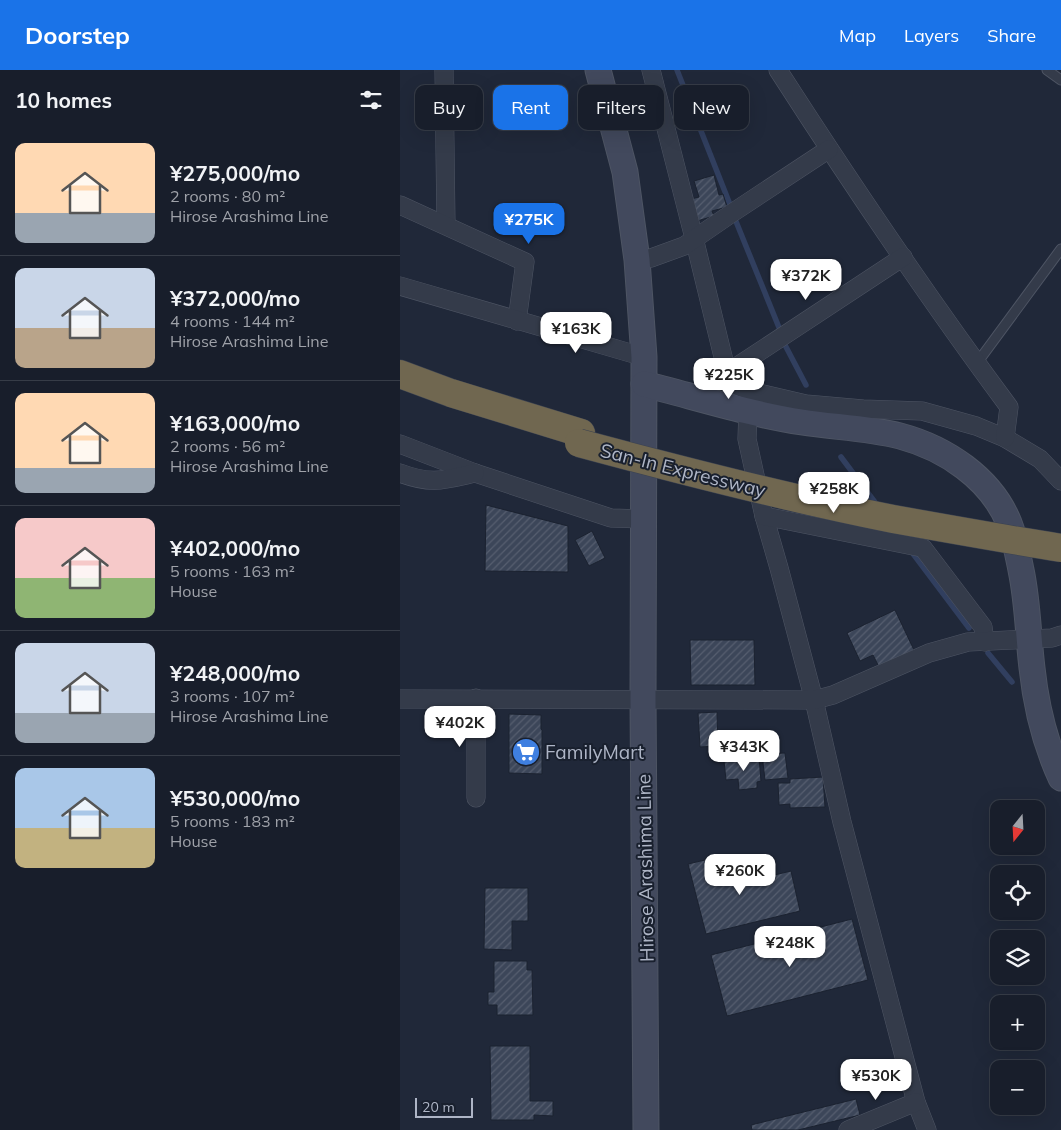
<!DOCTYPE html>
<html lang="en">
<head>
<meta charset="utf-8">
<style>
	:root { --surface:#181e2b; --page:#212733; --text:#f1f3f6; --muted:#9fa2a9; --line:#363c47; --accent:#1a73e8 }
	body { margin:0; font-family:Mulish,sans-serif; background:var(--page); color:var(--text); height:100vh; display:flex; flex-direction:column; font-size:19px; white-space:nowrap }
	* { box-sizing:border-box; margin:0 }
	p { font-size:16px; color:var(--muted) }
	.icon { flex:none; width:28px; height:28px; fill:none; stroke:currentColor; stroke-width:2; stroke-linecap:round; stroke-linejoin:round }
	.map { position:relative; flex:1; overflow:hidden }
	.sheet { display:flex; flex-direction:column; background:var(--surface); width:400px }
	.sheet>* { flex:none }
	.guide { position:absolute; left:15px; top:15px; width:475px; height:45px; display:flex; gap:10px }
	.needle { width:32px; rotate:198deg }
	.tools { position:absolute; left:590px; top:730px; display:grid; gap:10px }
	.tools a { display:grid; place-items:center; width:55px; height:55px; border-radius:10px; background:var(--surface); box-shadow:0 5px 20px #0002,0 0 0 1px var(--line); font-size:25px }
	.scale { position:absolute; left:15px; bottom:12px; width:58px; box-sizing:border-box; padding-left:5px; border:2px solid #aeb5c6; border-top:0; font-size:14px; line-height:18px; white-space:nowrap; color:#aeb5c6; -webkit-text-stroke:4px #19202e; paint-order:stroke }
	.price { position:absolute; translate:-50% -42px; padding:0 11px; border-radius:10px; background:#fff; color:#222; font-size:16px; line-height:32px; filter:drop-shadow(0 1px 2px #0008) }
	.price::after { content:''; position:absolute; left:50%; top:30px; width:15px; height:11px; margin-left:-8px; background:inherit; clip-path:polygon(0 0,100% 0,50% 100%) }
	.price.on { background:var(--accent); color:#fff }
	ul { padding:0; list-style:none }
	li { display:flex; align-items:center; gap:15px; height:125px; padding:0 15px }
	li+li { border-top:1px solid var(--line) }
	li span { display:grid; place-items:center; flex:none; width:140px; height:100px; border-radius:10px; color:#555 }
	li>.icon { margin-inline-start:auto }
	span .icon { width:60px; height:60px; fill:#fffc; stroke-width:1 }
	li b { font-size:21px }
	h2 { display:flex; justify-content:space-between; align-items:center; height:60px; padding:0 15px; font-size:21px }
	.chip { padding:0 18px; border-radius:10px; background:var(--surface); box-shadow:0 5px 20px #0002,0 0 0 1px var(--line); font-size:18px; line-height:45px }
	.chip.on { background:var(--accent); color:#fff }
	header { display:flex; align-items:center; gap:30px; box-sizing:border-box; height:70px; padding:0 25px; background:var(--accent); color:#fff }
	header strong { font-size:24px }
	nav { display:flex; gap:28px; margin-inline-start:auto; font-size:18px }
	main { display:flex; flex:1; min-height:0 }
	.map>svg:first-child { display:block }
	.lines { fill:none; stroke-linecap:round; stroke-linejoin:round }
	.stream { stroke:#313f5f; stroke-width:5.5 }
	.building { fill:url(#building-hatch); stroke:#1b2230 }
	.lane-casing { stroke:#4e5564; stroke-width:11 }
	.street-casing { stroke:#4e5564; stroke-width:19 }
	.secondary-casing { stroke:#4e5564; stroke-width:27 }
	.highway-casing { stroke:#3b4251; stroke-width:29 }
	.lane { stroke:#343b4a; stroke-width:9 }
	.street { stroke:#343b4a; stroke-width:18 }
	.secondary { stroke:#42495d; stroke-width:25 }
	.highway { stroke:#706750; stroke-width:28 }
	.highway-bridge-casing { stroke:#3b4251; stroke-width:29; stroke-linecap:butt }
	.highway-bridge { stroke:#706750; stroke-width:28 }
	.labels { text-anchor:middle; stroke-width:4; stroke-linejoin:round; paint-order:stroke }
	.street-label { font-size:19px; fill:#aeb5c6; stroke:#19202e }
	.poi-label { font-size:19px; fill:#aeb5c6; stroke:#19202e; text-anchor:start }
</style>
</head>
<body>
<header>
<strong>Doorstep</strong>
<nav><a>Map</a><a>Layers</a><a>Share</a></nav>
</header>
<main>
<section class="sheet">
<h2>10 homes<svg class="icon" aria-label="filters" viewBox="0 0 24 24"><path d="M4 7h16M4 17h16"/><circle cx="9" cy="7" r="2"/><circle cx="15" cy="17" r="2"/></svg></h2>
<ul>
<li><span style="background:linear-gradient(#ffd9b3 70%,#9aa5b1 0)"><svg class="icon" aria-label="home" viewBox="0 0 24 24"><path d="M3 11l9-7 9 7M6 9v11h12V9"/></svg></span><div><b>¥275,000/mo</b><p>2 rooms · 80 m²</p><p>Hirose Arashima Line</p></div></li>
<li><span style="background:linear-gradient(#c9d6e8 60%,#b9a48a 0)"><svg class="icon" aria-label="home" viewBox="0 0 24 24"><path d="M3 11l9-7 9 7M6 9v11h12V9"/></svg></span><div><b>¥372,000/mo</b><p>4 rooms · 144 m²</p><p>Hirose Arashima Line</p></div></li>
<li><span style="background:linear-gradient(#ffd9b3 75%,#9aa5b1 0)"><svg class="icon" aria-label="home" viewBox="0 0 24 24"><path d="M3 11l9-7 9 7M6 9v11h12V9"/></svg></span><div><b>¥163,000/mo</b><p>2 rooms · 56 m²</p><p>Hirose Arashima Line</p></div></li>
<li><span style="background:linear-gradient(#f6c9c9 60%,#8fb573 0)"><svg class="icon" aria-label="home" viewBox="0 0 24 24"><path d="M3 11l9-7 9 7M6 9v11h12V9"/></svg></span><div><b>¥402,000/mo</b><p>5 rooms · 163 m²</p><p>House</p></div></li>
<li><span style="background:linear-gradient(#c9d6e8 70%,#9aa5b1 0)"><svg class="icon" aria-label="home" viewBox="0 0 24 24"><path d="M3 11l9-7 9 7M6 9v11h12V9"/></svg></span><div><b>¥248,000/mo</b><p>3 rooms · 107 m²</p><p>Hirose Arashima Line</p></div></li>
<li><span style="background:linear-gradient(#a9c7e8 60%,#c2b280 0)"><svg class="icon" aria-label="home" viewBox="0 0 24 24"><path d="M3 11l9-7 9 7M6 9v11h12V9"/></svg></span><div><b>¥530,000/mo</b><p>5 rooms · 183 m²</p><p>House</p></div></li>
</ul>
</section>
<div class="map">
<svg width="661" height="1060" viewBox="0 0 661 1060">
	<defs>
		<pattern id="building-hatch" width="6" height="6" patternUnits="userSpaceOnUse" patternTransform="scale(1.25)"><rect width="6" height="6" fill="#3c4659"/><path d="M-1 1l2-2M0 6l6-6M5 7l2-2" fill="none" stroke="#565e6f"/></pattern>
	</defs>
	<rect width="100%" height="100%" fill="#202839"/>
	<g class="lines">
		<g class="stream">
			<path d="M 277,0 L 331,137"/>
			<path d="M 335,149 L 380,260"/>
			<path d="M 385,275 L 406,315"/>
			<path d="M 441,387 L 477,435"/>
			<path d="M 511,481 L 569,558"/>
			<path d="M 588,583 L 612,612"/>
		</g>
	</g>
	<g class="building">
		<path d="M 161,15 L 167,29 L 153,35 L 147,20 Z"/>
		<path d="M 189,29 L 194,43 L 183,47 L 178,34 Z"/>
		<path d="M 314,105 L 319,125 L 323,124 L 327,137 L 312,141 L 314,146 L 297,151 L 291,129 L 299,127 L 294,111 Z"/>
		<path d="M 86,435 L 168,456 L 168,502 L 85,501 Z"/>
		<path d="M 192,461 L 205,488 L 189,496 L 175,470 Z"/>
		<path d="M 495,540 L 514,580 L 479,597 L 473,585 L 460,591 L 447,563 Z"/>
		<path d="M 290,570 L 354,570 L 355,615 L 291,615 Z"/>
		<path d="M 317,642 L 318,676 L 300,677 L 298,643 Z"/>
		<path d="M 109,644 L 141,645 L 141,659 L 142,660 L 142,704 L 109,703 Z"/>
		<path d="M 385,683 L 388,708 L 365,710 L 362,684 Z"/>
		<path d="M 359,687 L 361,711 L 357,712 L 357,718 L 339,720 L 338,709 L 326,710 L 324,691 Z"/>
		<path d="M 423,707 L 425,737 L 390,738 L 390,734 L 379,735 L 378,713 L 390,713 L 390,709 Z"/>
		<path d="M 326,785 L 333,815 L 391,801 L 400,841 L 306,864 L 288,794 Z"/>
		<path d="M 85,818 L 128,818 L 128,851 L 112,851 L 112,880 L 84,879 Z"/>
		<path d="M 452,849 L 468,910 L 327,946 L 311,885 Z"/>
		<path d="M 94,891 L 127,891 L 127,900 L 132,900 L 133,945 L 97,945 L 97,935 L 88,935 L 88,922 L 94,922 Z"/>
		<path d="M 90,976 L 130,976 L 130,1031 L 153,1031 L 153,1046 L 134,1045 L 134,1050 L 91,1050 Z"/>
		<path d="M 456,1029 L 460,1045 L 398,1060 L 352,1060 L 351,1055 Z"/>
	</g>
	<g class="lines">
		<defs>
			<g id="lane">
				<path d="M 647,0 L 661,10"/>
				<path d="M 577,293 L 661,179"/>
			</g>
			<g id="street">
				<path d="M 44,0 L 46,155"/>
				<path d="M 251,0 L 294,168 L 327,303 L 335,315 L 350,321 L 406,334 L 463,339 L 522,341 L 576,356 L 605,368 L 640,389 L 661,411"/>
				<path d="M 378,0 C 452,115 528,228 609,337 L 605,368"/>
				<path d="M 0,135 L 125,192 L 117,251"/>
				<path d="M 237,190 L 251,188 L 284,176 L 332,143 L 429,79"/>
				<path d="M 0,216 L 244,287"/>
				<path d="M 327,303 L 503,187"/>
				<path d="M 348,340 L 347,369 L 364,446 L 379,498 L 414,630 L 442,752 L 516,1032 L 527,1060"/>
				<path d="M 0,374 L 75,403 L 211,448 L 243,449"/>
				<path d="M 0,403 C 31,415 44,410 75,403"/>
				<path d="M 364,446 L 523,478 L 583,557 L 585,572"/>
				<path d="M 76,628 L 76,728"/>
				<path d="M 0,629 L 414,630 L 433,625 L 529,583 L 568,572 L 652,568 L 661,565"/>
				<path d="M 448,1060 L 516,1032"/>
			</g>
			<g id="secondary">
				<path d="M 198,0 L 225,102 L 237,190 L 244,287 L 243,629 L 246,1060"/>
				<path d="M 244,314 C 296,327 349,344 402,352 C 434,357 468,358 500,366 C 545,378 591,408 609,453 C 615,468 618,485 621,500 C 628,533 628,565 632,598 C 636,636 645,673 661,708"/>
			</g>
			<path id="highway" d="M 0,304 L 51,323 L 181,363"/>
		</defs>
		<use href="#lane" class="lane-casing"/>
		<use href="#street" class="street-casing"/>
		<use href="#secondary" class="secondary-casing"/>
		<use href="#highway" class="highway-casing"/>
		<use href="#lane" class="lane"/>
		<use href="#street" class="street"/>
		<use href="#secondary" class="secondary"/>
		<use href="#highway" class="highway"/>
		<defs>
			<path id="highway-bridge" d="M 179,373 C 283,401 387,428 493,449 C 549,459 605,469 661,478"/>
		</defs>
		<use href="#highway-bridge" class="highway-bridge-casing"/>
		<use href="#highway-bridge" class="highway-bridge"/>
	</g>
	<defs>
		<symbol id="supermarket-disc" viewBox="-11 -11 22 22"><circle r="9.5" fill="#3f7fe0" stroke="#19202e"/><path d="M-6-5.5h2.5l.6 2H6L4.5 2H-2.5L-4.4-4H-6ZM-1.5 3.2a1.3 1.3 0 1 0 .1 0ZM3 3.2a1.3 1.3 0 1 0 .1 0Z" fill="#fff"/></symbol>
	</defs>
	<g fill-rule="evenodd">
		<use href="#supermarket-disc" x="110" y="666" width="32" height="32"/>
	</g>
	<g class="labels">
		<g class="street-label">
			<text transform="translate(283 400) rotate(14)" y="7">San-In Expressway</text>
			<text transform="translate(245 798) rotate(-91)" y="7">Hirose Arashima Line</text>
		</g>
		<g class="poi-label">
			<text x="145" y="689">FamilyMart</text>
		</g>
	</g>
</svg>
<div class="tools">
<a><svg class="needle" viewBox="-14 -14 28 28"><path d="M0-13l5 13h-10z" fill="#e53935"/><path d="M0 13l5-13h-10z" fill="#9fa2a9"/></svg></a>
<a><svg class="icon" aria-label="locate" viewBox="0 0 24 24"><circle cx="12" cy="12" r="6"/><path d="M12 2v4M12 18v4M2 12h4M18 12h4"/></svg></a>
<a><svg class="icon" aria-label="layers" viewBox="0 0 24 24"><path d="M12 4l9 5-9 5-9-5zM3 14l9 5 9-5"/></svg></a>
<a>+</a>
<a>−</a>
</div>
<div class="scale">20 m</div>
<b class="price on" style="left:129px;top:175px">¥275K</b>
<b class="price" style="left:406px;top:231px">¥372K</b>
<b class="price" style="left:176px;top:284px">¥163K</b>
<b class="price" style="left:329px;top:330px">¥225K</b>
<b class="price" style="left:434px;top:444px">¥258K</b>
<b class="price" style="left:60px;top:678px">¥402K</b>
<b class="price" style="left:344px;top:702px">¥343K</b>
<b class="price" style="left:340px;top:826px">¥260K</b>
<b class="price" style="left:390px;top:898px">¥248K</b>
<b class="price" style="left:476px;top:1031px">¥530K</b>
<div class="guide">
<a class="chip">Buy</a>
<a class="chip on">Rent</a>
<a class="chip">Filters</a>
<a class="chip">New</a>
</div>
</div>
</main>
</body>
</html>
